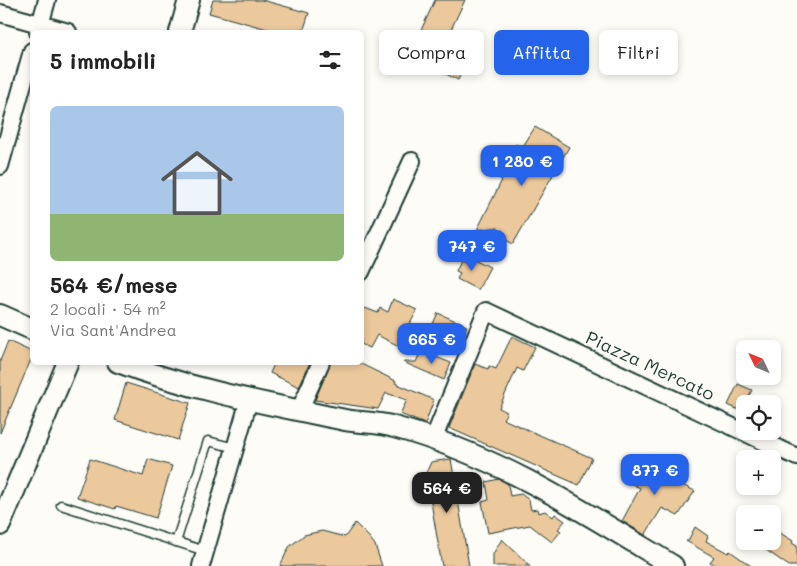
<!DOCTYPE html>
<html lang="it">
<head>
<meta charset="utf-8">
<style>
	:root { --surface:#fff; --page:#f6f6f6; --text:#222; --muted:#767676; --line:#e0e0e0; --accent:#2563eb }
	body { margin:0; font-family:Mali,sans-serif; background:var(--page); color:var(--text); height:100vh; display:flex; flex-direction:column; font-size:19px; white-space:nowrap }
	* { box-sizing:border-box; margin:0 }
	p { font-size:16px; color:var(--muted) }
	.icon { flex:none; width:28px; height:28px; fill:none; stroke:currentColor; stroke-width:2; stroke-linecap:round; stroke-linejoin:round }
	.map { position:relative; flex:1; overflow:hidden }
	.panel { position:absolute; left:30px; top:30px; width:334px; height:335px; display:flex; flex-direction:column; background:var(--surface); border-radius:8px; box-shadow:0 2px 8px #0003 }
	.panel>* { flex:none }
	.banner { position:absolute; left:379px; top:30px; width:342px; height:45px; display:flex; gap:10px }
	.needle { width:32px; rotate:313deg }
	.buttons { position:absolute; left:736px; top:340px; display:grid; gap:10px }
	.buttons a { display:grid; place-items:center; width:45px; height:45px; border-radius:8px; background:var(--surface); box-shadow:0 2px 8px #0003; font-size:25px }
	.price { position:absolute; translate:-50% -42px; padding:0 11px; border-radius:10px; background:var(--accent); color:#fff; font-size:16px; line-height:32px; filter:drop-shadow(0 1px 2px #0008) }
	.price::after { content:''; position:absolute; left:50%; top:30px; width:15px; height:11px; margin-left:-8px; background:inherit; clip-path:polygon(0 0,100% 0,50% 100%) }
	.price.active { background:#222; color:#fff }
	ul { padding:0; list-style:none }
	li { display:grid; align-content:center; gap:10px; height:265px; padding:0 20px }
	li+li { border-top:1px solid var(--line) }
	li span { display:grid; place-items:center; height:155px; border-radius:8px; color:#555 }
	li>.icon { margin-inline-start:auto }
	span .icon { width:90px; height:90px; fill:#fffc; stroke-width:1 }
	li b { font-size:21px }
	h2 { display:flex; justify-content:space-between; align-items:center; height:60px; padding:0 20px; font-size:21px }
	.chip { padding:0 18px; border-radius:8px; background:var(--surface); box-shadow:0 2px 8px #0003; font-size:18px; line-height:45px }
	.chip.active { background:var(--accent); color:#fff }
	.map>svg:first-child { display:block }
	.building { fill:#ecc89d; stroke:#1f3d34 }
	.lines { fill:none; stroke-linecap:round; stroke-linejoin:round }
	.service-casing { stroke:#1f3d34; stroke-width:11 }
	.minor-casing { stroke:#1f3d34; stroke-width:20 }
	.tertiary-casing { stroke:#1f3d34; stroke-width:24 }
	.service { stroke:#fdfcf7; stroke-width:8 }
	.minor { stroke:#fdfcf7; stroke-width:16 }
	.tertiary { stroke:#fdfcf7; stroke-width:20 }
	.labels { text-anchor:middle; stroke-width:4.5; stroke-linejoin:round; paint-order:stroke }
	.street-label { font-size:18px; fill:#1f3d34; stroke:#fdfcf7 }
</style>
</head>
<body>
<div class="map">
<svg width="797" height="566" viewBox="0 0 797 566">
	<rect width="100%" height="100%" fill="#fdfcf7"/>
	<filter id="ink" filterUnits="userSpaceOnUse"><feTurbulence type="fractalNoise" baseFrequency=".02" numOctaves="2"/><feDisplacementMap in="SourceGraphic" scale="10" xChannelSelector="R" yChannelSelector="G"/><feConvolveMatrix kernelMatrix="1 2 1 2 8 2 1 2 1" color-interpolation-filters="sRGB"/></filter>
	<g filter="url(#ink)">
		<g class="building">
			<path d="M 213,0 L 262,0 L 309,13 L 303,32 L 278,32 L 209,13 Z"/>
			<path d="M 435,0 L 465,0 L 444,44 L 470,55 L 458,80 L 409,56 Z"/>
			<path d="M 535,127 L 569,147 L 513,244 L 504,239 L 493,257 L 485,253 L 498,227 L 477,230 L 502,180 L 499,178 L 501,172 L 516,144 L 522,148 Z"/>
			<path d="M 468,256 L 490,267 L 478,290 L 457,279 L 460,273 L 456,271 L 461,260 L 465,262 Z"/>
			<path d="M 393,299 L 417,310 L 399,346 L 377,335 L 370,348 L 361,344 L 361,314 L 365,308 L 378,313 L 380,308 L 388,312 Z"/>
			<path d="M 438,313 L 467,326 L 460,343 L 430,330 Z"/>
			<path d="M 512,336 L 535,347 L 523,371 L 517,368 L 499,408 L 507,412 L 503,419 L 592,458 L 579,485 L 449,428 L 475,364 L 488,369 L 489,366 L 496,369 Z"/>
			<path d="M 8,341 L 32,352 L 32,357 L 0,433 L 0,361 Z"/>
			<path d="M 421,351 L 451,363 L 444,380 L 403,362 L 416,362 Z"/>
			<path d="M 275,362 L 310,362 L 299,387 L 270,373 Z"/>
			<path d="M 331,362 L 357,362 L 396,381 L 395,383 L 434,400 L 425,424 L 400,414 L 407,400 L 386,393 L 378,409 L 315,400 Z"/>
			<path d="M 126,383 L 190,403 L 178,440 L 115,420 Z"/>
			<path d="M 738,384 L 752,390 L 741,411 L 728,405 Z"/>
			<path d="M 650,454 L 671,467 L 665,477 L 695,491 L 678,516 L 662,508 L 645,535 L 622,521 L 640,488 L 632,484 Z"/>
			<path d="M 90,459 L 143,476 L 148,459 L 172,466 L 156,518 L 116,506 L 115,509 L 77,497 Z"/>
			<path d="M 450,459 L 451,459 L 469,566 L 442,566 L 426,473 L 431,462 Z"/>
			<path d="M 499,479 L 508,484 L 510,496 L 521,494 L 529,500 L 531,510 L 538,509 L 539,513 L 545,511 L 553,517 L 555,514 L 565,521 L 558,529 L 561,531 L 552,542 L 530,525 L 488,533 L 482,502 L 489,500 L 486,482 Z"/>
			<path d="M 355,523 L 369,537 L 375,545 L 382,566 L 280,566 L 289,547 L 304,535 L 322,531 L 345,537 Z"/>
			<path d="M 695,527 L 708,536 L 706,541 L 728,553 L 730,551 L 751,566 L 717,566 L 710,562 L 714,557 L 686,541 L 688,541 Z"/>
			<path d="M 772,528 L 793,541 L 792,543 L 797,546 L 797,566 L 789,566 L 753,541 L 772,541 Z"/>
			<path d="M 502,539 L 530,566 L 493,566 L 493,554 Z"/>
		</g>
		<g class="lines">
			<defs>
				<g id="service">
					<path d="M 61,505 L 205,551"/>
					<path d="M 176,542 L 208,441 L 235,448"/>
				</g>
				<g id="minor">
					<path d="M 0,13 L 68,32"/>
					<path d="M 38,32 L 47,0"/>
					<path d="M 0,166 L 32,51"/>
					<path d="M 361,272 L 412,161"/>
					<path d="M 300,409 L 321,362"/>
					<path d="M 433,440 L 486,311 L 797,457"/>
					<path d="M 201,566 L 249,400"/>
				</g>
				<g id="tertiary">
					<path d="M 180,32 L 189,0"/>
					<path d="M 0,315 L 32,329"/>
					<path d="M 118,362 C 192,390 268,404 345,420 C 361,423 378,422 394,427 C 497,455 583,511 673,566"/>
					<path d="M 0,525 L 68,362"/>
				</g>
			</defs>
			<use href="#service" class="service-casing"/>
			<use href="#minor" class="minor-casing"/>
			<use href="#tertiary" class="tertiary-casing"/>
			<use href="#service" class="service"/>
			<use href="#minor" class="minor"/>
			<use href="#tertiary" class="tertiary"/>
		</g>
	</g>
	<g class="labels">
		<g class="street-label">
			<text transform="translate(650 366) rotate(25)" y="6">Piazza Mercato</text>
		</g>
	</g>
</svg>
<div class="buttons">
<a><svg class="needle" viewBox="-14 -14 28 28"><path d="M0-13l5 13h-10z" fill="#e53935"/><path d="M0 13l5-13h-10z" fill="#767676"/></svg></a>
<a><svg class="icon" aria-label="locate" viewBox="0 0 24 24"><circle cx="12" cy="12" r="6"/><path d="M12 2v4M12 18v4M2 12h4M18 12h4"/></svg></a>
<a>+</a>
<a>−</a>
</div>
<b class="price" style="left:522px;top:187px">1 280 €</b>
<b class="price" style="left:472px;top:272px">747 €</b>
<b class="price" style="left:432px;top:365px">665 €</b>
<b class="price" style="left:655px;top:496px">877 €</b>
<b class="price active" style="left:447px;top:514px">564 €</b>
<div class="banner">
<a class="chip">Compra</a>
<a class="chip active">Affitta</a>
<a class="chip">Filtri</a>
</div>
<section class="panel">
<h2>5 immobili<svg class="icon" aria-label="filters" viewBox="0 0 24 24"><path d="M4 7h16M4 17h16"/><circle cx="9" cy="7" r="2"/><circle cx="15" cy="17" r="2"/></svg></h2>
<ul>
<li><span style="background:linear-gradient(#a9c7e8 70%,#8fb573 0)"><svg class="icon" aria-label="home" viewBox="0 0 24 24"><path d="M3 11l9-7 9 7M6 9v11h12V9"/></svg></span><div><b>564 €/mese</b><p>2 locali · 54 m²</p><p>Via Sant'Andrea</p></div></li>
</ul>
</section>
</div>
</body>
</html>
